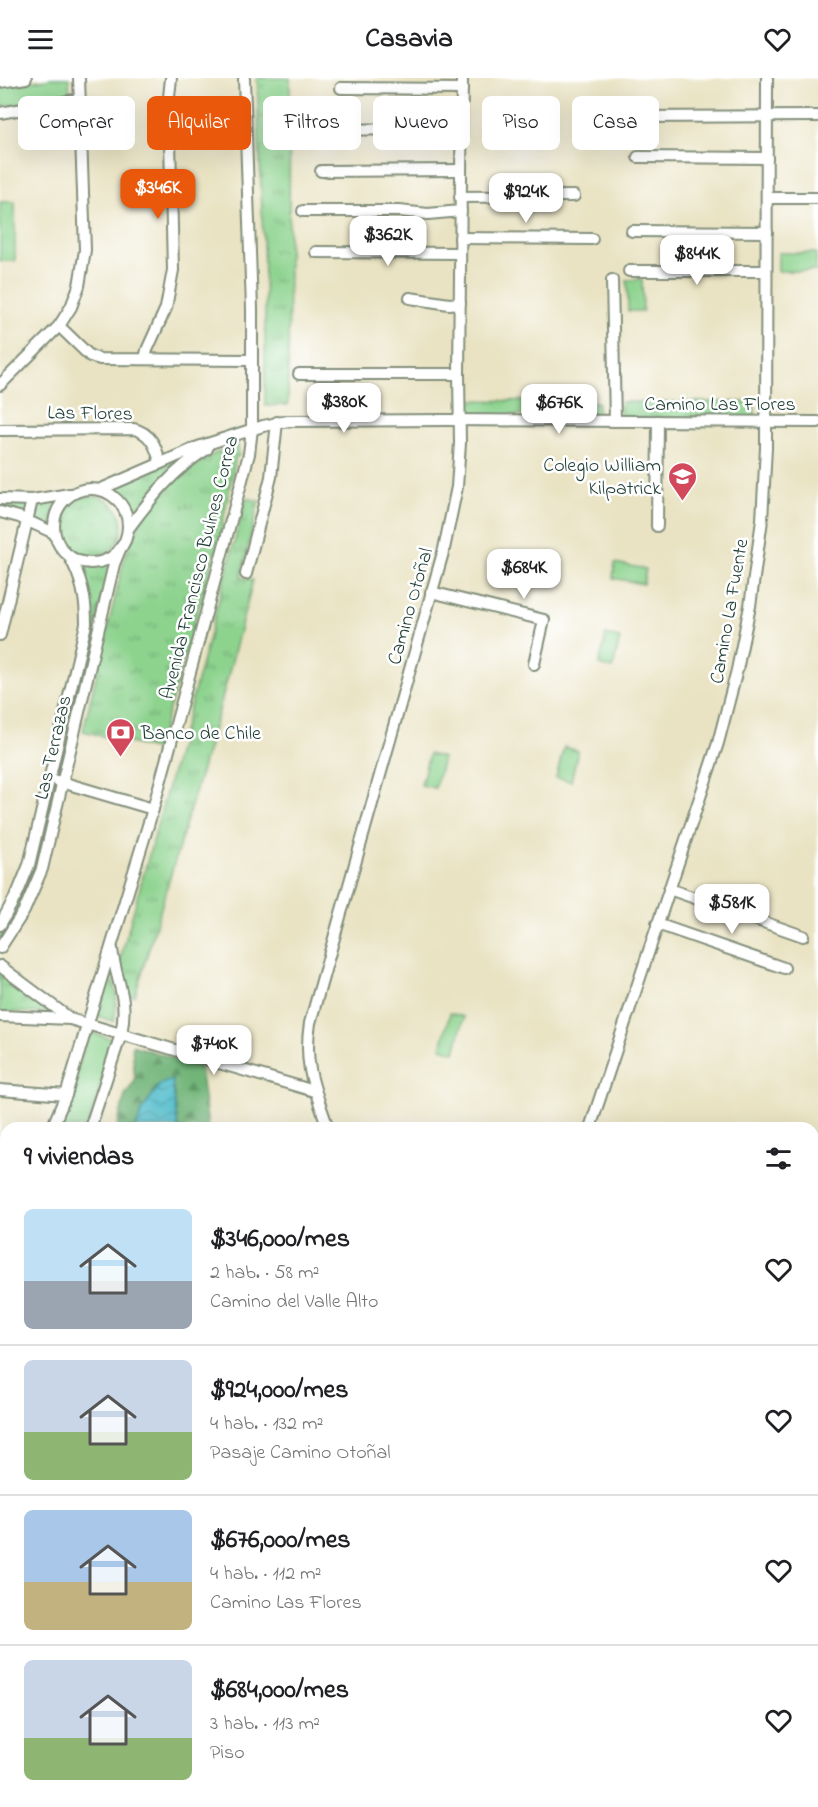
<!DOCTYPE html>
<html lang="es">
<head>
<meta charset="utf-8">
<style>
	:root { --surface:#fff; --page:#f6f6f6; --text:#202124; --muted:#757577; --line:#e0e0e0; --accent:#ea580c }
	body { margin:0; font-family:"Indie Flower",sans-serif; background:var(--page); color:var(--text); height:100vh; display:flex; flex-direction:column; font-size:22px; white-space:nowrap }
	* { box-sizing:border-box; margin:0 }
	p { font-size:20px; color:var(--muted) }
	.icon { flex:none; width:33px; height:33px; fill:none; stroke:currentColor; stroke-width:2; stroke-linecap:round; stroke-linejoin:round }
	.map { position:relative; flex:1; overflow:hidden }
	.panel { position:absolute; left:0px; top:1044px; width:819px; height:686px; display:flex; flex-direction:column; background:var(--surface); border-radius:18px 18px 0 0; box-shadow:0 6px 24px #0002 }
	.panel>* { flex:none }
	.guide { position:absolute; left:18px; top:18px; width:783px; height:54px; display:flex; gap:12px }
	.price { position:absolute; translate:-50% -51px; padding:0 14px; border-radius:12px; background:#fff; color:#222; font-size:20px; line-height:39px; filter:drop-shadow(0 2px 3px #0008) }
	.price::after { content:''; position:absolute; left:50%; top:36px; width:18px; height:14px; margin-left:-9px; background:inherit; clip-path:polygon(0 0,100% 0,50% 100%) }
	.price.active { background:var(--accent); color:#fff }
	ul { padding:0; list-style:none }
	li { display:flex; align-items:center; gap:18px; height:150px; padding:0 24px }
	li+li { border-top:2px solid var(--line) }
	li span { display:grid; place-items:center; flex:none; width:168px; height:120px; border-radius:9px; color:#555 }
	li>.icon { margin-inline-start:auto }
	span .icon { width:72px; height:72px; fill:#fffc; stroke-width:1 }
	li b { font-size:26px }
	h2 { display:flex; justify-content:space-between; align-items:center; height:72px; padding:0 24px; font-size:26px }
	.tag { padding:0 21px; border-radius:9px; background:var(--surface); box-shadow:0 6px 24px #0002; font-size:21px; line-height:54px }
	.tag.active { background:var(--accent); color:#fff }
	header { display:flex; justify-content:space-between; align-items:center; height:78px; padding:0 24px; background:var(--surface); font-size:27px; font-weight:700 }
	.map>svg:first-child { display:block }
	.grass { fill:url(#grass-tufts); stroke:#568861; stroke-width:1.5 }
	.forest { fill:url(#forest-firs); stroke:#487956; stroke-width:1.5 }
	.park { fill:#8dd38e; stroke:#568861; stroke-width:1.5 }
	.water { fill:url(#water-waves); stroke:#387d80; stroke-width:1.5 }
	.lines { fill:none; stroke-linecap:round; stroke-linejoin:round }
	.minor-casing { stroke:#84907c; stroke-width:14 }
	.major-casing { stroke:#84907c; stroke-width:16 }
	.minor { stroke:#fff; stroke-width:10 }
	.major { stroke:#fbbb8c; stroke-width:14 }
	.labels { text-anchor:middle; stroke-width:5; stroke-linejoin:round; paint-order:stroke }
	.street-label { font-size:20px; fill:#1f3d34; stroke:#fff }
	.poi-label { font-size:20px; fill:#1f3d34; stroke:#fff; text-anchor:end }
</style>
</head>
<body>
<header><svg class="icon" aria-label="menu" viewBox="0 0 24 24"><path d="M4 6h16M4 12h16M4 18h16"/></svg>Casavia<svg class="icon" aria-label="heart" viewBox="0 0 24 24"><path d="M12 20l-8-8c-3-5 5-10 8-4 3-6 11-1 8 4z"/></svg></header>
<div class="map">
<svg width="818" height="1729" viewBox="0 0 818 1729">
	<defs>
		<pattern id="grass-tufts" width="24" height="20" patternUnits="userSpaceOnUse" patternTransform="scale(1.5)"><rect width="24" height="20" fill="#8dd38e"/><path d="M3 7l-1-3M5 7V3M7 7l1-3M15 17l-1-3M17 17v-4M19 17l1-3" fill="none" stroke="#73ac75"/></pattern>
		<pattern id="forest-firs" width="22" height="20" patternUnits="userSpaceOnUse" patternTransform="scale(1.5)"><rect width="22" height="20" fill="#72b579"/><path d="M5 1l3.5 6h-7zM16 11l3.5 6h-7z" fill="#5d9464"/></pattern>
		<pattern id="water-waves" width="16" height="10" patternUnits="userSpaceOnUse" patternTransform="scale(1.5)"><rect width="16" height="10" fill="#51bdcc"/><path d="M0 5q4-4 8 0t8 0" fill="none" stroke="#439ba6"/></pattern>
	</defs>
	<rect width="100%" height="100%" fill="#fff"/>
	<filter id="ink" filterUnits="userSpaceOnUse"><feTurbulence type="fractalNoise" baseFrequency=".0167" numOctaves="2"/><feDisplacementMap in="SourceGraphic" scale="12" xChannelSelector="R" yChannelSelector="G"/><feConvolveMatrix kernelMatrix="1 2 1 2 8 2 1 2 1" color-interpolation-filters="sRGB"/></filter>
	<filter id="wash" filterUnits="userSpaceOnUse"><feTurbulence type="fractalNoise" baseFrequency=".008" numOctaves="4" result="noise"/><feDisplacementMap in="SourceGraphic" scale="24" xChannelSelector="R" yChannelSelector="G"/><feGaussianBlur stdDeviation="1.35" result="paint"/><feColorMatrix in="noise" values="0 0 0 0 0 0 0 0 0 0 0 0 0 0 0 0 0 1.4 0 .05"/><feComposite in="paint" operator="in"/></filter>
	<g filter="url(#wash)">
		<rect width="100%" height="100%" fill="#e9e3c3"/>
		<g class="grass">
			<path d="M 257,0 L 290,0 L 288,327 L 265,328 L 265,219 Z"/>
			<path d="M 467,322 L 598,324 L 598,339 L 467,336 Z"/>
			<path d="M 621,324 L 755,324 L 755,340 L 620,340 Z"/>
			<path d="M 236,366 L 238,367 L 239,378 L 236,378 L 220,458 L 157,672 L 83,653 L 125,478 L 144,437 L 173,403 L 208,379 Z"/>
			<path d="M 173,384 L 175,389 L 132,439 L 127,424 L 110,411 Z"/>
			<circle cx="92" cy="448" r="30"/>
			<path d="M 246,420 L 259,423 L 241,499 L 253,502 L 217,640 L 135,918 L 128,917 L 118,889 L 204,578 Z"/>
			<path d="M 55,424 L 56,427 L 52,439 L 52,449 L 0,431 L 0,426 L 37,426 Z"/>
			<path d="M 109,485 L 110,487 L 41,776 L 23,828 L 0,863 L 0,853 L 17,825 L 90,549 L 89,513 L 80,487 C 91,489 98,489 109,485 Z"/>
			<path d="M 0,893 L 51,932 L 50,935 L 0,934 Z"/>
			<path d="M 108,895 C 119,907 117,929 114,944 L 95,937 Z"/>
			<path d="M 6,1532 L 6,1601 L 0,1600 L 0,1541 Z"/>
			<path d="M 97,1724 L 295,1724 L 287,1729 L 89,1729 Z"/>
		</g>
		<g class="forest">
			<path d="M 132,967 L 200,989 L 208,1050 L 178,1050 L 172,1002 L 168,1004 L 142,1032 L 136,1050 L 117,1050 L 125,1017 L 135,1003 Z"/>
			<path d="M 0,1454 L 6,1456 L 6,1532 L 0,1541 Z"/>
		</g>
		<g class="park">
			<path d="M 52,0 L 69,0 L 70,18 L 1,29 L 0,9 Z"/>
			<path d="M 411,31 L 443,31 L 443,45 L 411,46 Z"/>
			<rect x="0" y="124" width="15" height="59"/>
			<rect x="778" y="175" width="38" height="18"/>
			<path d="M 642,201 L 643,233 L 628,233 L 627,202 Z"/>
			<path d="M 615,485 L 646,491 L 643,506 L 613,500 Z"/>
			<path d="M 606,557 L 620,560 L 613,591 L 599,587 Z"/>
			<path d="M 564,669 L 578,673 L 571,703 L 556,700 Z"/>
			<path d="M 429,676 L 443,680 L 435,710 L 421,707 Z"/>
			<path d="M 450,935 L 464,939 L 455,974 L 441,970 Z"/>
			<path d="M 90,954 L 115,962 L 87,1050 L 57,1050 Z"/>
		</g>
		<path class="water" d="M 172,1002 L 178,1050 L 136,1050 L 142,1032 L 160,1006 Z"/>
	</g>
	<g filter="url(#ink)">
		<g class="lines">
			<defs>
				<g id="minor">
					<path d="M 0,4 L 26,0"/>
					<path d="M 341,10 L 462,11"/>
					<path d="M 0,35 L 80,21"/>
					<path d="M 639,39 L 818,38"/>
					<path d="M 303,52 L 432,51 C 443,51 450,57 461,57"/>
					<path d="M 638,79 L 767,80"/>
					<path d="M 321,93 L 460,92"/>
					<path d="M 460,119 L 574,118"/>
					<path d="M 767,120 L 818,120"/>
					<path d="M 303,133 L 399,133 L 428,136 L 461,133"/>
					<path d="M 632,153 L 767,154"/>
					<path d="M 460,160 L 592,161"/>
					<path d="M 316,174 L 460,175"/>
					<path d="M 629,193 L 766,193"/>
					<path d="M 612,202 L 615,343"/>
					<path d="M 410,220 L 449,226 L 460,225"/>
					<path d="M 59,248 L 90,278 L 100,281 L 251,282"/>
					<path d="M 145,281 L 147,272 L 166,230 L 173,192 L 169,19 L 171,0"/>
					<path d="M 299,296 L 459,296"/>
					<path d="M 0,307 L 59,248 L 71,229 L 79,208 L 85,172 L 79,0"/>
					<path d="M 0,352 L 134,351 C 151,355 156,369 160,384"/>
					<circle cx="91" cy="448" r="37"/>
					<path d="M 99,412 L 198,369 L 263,348 L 288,343 L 446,342 L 818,344"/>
					<path d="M 0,421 L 32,422 L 70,416"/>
					<path d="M 0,434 L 19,439 L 54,455"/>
					<path d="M 657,448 L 658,343"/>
					<path d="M 128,451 C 151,420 174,391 207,371"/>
					<path d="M 246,496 L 271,399 L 277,344"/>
					<path d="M 431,514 L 544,542 L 534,586"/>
					<path d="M 0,557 L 32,422"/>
					<path d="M 58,703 L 153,731"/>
					<path d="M 669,811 L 803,858"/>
					<path d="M 657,846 L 784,890"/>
					<path d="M 0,847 L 18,814 L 29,787 L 86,546 C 86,521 82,500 69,478"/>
					<path d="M 0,870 L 24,833 L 42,791 L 114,486 L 121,469"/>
					<path d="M 0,888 L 68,939"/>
					<path d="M 0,938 L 70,941 L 314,1013"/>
					<path d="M 0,1012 L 66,1017"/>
					<path d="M 52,1050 L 66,1017 L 153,731 L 249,376 L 252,351 L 252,231 L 244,0"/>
					<path d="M 90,1050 L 121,956 C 129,919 116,905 112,871"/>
					<path d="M 328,1050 C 315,1011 303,988 310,945 L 444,471 L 457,409 L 460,365 L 459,296 L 462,0"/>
					<path d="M 590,1050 L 718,665 L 737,592 L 750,528 L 762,442 L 766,370 L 767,0"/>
					<path d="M 813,1104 L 818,1098"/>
					<path d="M 0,1150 L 6,1138"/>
					<path d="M 0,1224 L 6,1213"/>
					<path d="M 813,1597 L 818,1593"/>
					<path d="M 580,1724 L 585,1729"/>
					<path d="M 622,1729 L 631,1724"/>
				</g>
				<g id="major">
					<path d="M 813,1339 L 818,1336"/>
					<path d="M 813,1392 L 818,1389"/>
					<path d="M 719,1724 L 723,1729"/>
					<path d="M 297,1729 L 303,1724"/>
				</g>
			</defs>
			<use href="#minor" class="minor-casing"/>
			<use href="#major" class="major-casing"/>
			<use href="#minor" class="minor"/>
			<use href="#major" class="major"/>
		</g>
	</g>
	<defs>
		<symbol id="school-pin" viewBox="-11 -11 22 30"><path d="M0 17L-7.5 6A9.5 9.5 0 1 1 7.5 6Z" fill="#d1495b" stroke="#fff"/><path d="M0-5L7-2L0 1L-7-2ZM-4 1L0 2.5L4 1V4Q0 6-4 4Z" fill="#fff"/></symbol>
		<symbol id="bank-pin" viewBox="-11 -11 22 30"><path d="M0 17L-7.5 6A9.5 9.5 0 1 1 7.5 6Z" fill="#d1495b" stroke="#fff"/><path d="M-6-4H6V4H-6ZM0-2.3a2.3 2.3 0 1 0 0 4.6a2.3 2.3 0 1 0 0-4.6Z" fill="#fff"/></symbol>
	</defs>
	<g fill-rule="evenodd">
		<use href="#school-pin" x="666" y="382" width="33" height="45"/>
		<use href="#bank-pin" x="104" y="638" width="33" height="45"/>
	</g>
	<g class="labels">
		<g class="street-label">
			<text x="720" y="332">Camino Las Flores</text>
			<text transform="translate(90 334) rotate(1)" y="7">Las Flores</text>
			<text transform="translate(198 489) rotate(-76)" y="7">Avenida Francisco Bulnes Correa</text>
			<text transform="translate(409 528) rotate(-74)" y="7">Camino Otoñal</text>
			<text transform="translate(728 533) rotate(-80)" y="7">Camino La Fuente</text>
			<text transform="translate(52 669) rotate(-77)" y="7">Las Terrazas</text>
		</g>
		<g class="poi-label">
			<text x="661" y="393">Colegio William<tspan x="661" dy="23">Kilpatrick</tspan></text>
			<text x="141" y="661" text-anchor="start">Banco de Chile</text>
		</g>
	</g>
</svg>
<b class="price active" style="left:158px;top:142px">$346K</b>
<b class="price" style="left:526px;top:146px">$924K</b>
<b class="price" style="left:388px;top:189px">$362K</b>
<b class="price" style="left:697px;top:208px">$844K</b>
<b class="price" style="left:344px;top:356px">$380K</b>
<b class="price" style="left:559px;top:357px">$676K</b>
<b class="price" style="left:524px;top:522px">$684K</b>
<b class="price" style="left:732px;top:857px">$581K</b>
<b class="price" style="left:214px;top:998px">$740K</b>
<div class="guide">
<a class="tag">Comprar</a>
<a class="tag active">Alquilar</a>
<a class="tag">Filtros</a>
<a class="tag">Nuevo</a>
<a class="tag">Piso</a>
<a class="tag">Casa</a>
</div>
<section class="panel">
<h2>9 viviendas<svg class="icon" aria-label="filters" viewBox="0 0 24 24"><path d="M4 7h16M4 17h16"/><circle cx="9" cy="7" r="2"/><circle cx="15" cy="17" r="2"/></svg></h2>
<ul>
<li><span style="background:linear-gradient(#bfe0f5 60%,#9aa5b1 0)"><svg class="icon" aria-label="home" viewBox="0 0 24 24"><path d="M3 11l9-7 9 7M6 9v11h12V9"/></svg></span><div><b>$346,000/mes</b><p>2 hab. · 58 m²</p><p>Camino del Valle Alto</p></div><svg class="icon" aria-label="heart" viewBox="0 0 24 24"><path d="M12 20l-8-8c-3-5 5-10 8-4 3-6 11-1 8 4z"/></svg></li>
<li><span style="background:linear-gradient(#c9d6e8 60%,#8fb573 0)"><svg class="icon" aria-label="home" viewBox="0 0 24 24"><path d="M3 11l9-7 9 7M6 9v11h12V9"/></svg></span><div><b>$924,000/mes</b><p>4 hab. · 132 m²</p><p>Pasaje Camino Otoñal</p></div><svg class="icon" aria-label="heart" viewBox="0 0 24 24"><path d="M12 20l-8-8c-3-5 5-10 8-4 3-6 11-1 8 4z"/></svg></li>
<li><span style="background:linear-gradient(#a9c7e8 60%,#c2b280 0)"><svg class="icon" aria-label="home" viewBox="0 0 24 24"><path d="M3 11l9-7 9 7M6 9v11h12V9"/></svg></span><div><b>$676,000/mes</b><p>4 hab. · 112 m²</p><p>Camino Las Flores</p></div><svg class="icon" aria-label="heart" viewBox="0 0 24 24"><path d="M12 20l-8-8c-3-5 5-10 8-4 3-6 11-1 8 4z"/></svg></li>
<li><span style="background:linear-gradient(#c9d6e8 65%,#8fb573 0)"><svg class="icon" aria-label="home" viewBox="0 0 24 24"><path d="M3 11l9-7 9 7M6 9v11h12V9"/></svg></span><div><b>$684,000/mes</b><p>3 hab. · 113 m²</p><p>Piso</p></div><svg class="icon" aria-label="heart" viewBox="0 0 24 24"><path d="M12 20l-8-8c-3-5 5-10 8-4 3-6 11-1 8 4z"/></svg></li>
</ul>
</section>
</div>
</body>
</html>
